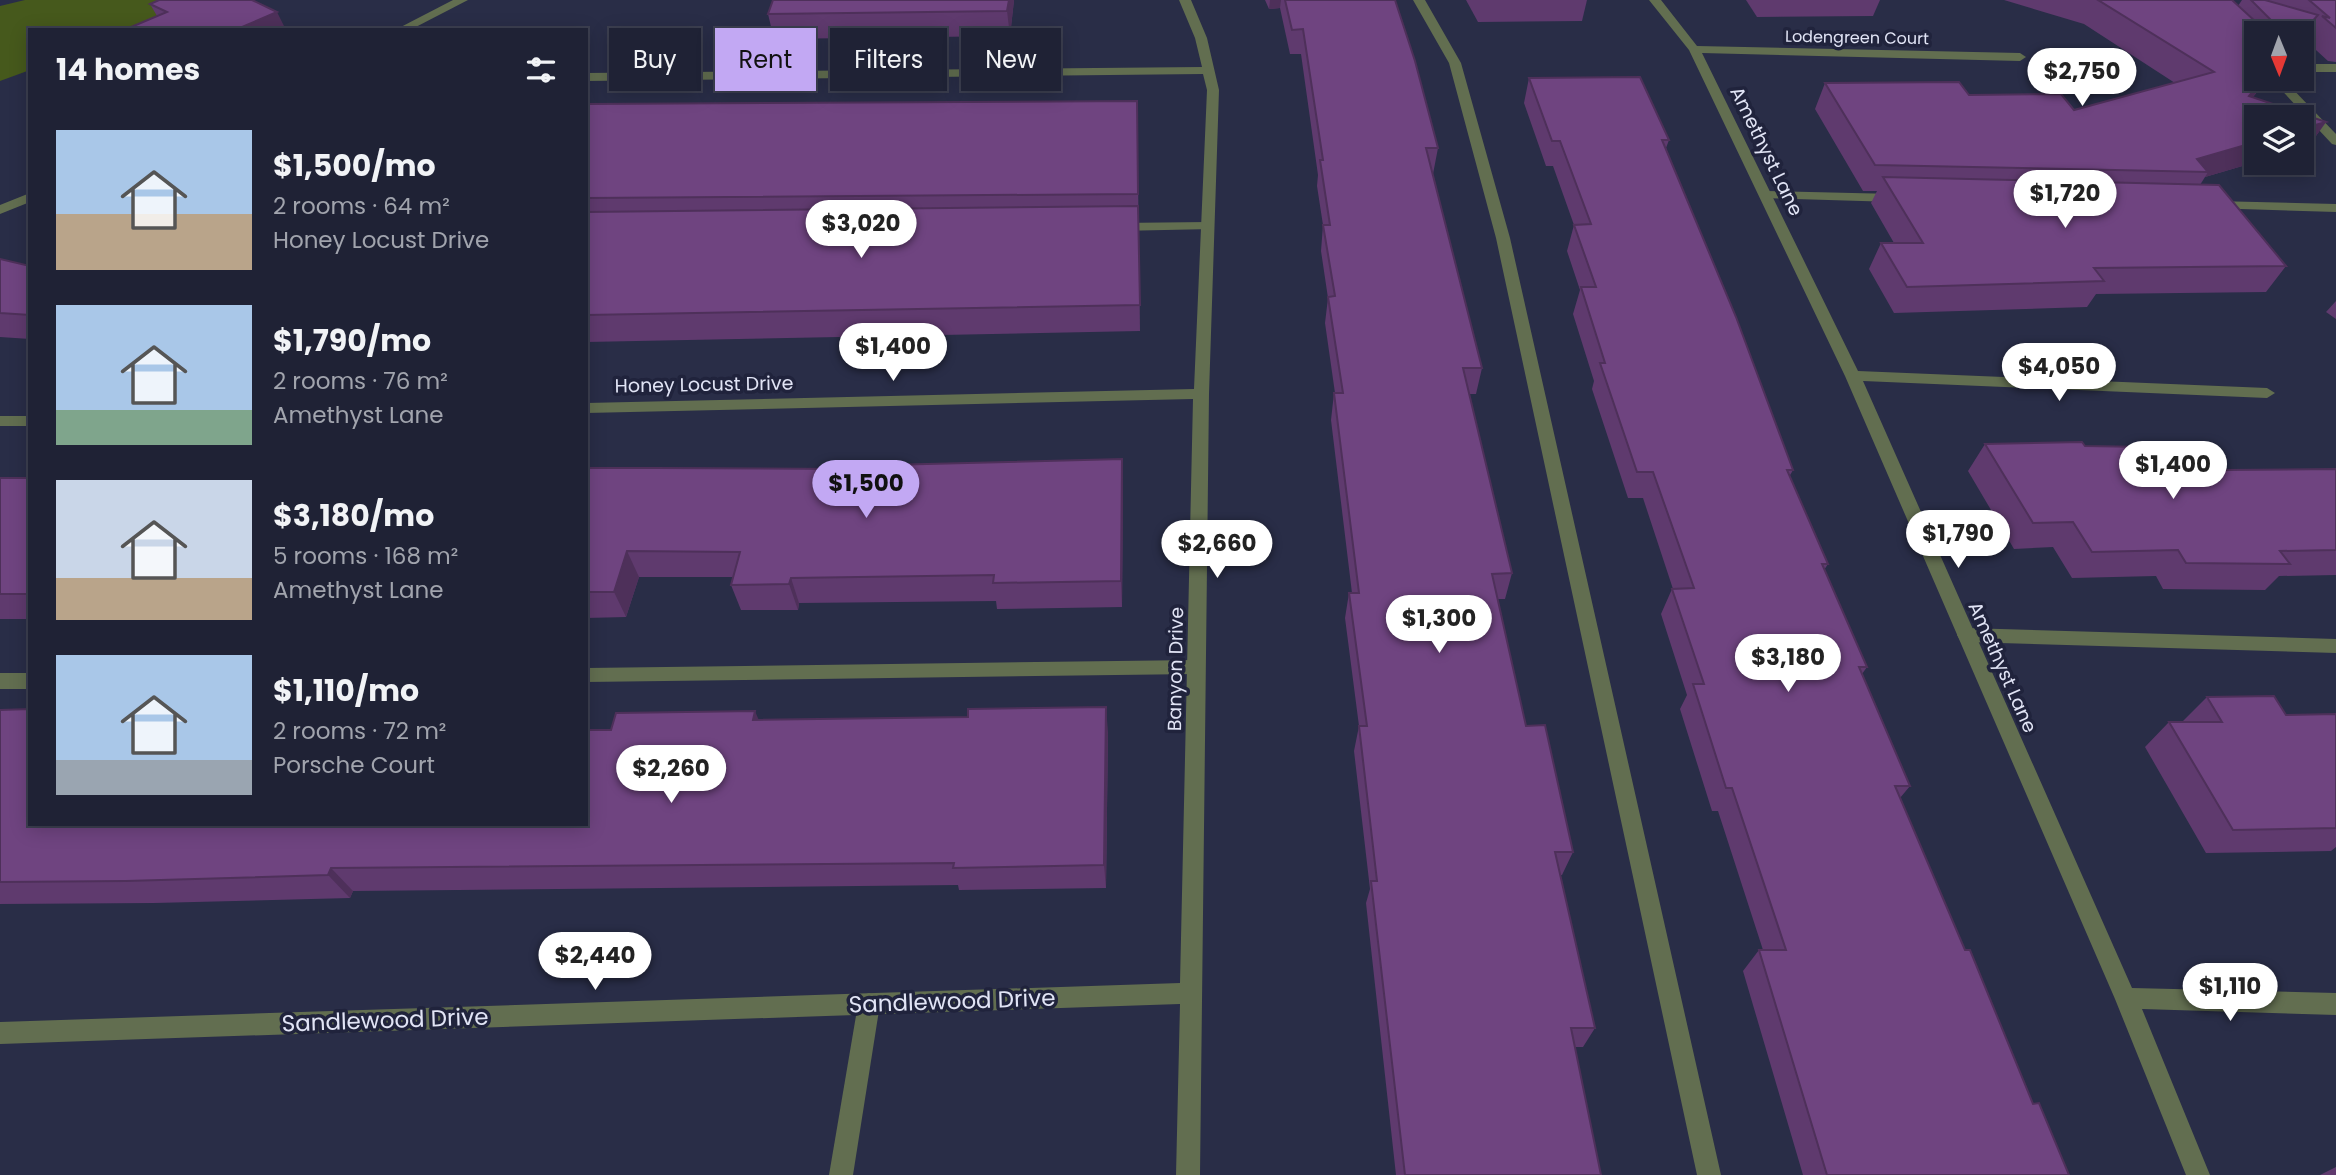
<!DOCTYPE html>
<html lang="en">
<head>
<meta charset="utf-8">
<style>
	:root { --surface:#1f2235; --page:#2c2f41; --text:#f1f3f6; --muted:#a1a4ad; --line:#3c3f50; --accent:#c2a8f3 }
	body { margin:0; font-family:Poppins,sans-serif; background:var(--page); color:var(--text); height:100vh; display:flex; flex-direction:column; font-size:26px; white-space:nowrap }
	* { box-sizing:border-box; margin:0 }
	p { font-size:23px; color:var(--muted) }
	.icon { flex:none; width:38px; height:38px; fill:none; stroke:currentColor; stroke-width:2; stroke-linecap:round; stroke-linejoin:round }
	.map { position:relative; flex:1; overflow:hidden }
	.panel { position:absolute; left:28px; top:28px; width:560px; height:798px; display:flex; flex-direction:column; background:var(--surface); border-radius:0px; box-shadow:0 4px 18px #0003,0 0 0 2px var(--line) }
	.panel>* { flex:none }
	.hud { position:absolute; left:609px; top:28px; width:665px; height:63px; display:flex; gap:14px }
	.needle { width:46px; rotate:179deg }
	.fabs { position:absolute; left:2244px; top:21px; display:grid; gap:14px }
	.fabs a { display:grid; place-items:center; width:70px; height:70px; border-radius:0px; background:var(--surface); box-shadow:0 4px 18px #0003,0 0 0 2px var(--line); font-size:35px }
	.price { position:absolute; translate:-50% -60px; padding:0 16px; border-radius:24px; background:#fff; color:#222; font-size:23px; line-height:46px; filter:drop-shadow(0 2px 4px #0008) }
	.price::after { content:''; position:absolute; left:50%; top:42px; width:21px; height:16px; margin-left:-10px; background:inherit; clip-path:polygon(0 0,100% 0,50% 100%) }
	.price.on { background:var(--accent); color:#111 }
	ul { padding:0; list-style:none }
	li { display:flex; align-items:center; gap:21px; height:175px; padding:0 28px }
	li span { display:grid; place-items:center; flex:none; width:196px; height:140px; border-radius:0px; color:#555 }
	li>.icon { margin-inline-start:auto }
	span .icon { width:84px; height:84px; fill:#fffc; stroke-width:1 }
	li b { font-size:30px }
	h2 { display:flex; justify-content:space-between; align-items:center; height:84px; padding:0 28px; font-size:30px }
	.pill { padding:0 24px; border-radius:0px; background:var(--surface); box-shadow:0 4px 18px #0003,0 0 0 2px var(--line); font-size:24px; line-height:63px }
	.pill.on { background:var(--accent); color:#111 }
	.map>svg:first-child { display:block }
	.green { fill:#46591c }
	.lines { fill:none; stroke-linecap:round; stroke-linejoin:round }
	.lane { fill:#626e50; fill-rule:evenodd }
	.street { fill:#626e50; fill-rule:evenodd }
	.wall { fill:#5f3a6e }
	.shaded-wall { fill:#4e305a }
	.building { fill:#6f4480; stroke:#4e305a; stroke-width:2 }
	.labels { text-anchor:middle; stroke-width:7; stroke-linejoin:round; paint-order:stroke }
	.far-street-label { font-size:16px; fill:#e1e4f5; stroke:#20233c }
	.street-label { font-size:19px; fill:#e1e4f5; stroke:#20233c }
	.near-street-label { font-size:23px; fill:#e1e4f5; stroke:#20233c }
</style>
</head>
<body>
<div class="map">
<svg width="2336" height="1175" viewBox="0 0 2336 1175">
	<rect width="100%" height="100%" fill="#292d47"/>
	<path class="green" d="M 25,0 L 214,0 L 143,30 L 30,30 L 30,70 L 0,81 L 0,6 Z"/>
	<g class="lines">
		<g class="lane">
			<path d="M 1413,0 L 1425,0 L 1461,63 L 1510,238 L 1721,1175 L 1697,1175 L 1496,238 L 1449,63 Z"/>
			<rect x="2301" y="64" width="35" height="8"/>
			<path d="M 2271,79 L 2283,79 L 2336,134 L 2336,145 L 2332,144 Z"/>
			<path d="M 1765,191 L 1895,194 L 1902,198 L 1895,202 L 1760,198 L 1760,192 Z"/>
			<path d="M 2214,201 L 2336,204 L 2336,212 L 2209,208 L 2207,205 Z"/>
			<path d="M 1208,222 L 1213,223 L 1213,229 L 1117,231 L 1110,227 L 1117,223 Z"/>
			<path d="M 1966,628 L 2336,639 L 2336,653 L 1966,642 L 1960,640 L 1957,635 L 1960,630 Z"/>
			<path d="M 1196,660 L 1202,662 L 1205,667 L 1202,672 L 1196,674 L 586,682 L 586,668 Z"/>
			<rect x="0" y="673" width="30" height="16"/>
			<path d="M 869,993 L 877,996 L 880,1004 L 853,1175 L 829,1175 L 858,1004 L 861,996 Z"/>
		</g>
		<g class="street">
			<path d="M 453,0 L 468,0 L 410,30 L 395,30 Z"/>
			<path d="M 1179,0 L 1191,0 L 1207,38 L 1219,90 L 1209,394 L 1200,1175 L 1176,1175 L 1180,1004 L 0,1044 L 0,1022 L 1180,983 L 1193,399 L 586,413 L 586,403 L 1194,389 L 1207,90 L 1203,74 L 586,81 L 586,73 L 1202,67 L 1195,38 Z"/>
			<path d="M 1649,0 L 1661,0 L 1697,46 L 2020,53 L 2026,57 L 2020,61 L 1702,53 L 1858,371 L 2267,388 L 2275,393 L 2267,398 L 1863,381 L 2132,988 L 2336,993 L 2336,1015 L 2142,1009 L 2210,1175 L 2186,1175 L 2115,999 L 1845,376 L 1689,50 Z"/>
			<path d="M 30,193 L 30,202 L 0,214 L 0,205 Z"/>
			<rect x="0" y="416" width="30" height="10"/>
		</g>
	</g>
	<g class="wall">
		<path d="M 773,0 L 1014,0 L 1010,36 L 774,39 L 768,14 Z"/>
		<path d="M 1265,0 L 1395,0 L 1438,148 L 1433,174 L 1482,368 L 1476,394 L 1469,394 L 1512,573 L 1505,599 L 1498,599 L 1526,726 L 1573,852 L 1562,875 L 1560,875 L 1595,1028 L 1583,1047 L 1575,1047 L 1601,1175 L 1396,1175 L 1366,903 L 1370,889 L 1354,751 L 1359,726 L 1345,618 L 1349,593 L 1352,593 L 1331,420 L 1334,393 L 1335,393 L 1325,323 L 1328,298 L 1321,251 L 1323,225 L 1317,186 L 1318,175 L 1301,54 L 1290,54 L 1280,8 L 1269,9 Z"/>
		<path d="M 1466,0 L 1587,0 L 1582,21 L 1478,22 Z"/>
		<path d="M 1746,0 L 1880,0 L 1873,16 L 1757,17 Z"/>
		<path d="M 2004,0 L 2232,0 L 2238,6 L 2242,0 L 2336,0 L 2336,62 L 2328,61 L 2305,40 L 2307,37 L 2304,35 L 2301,40 L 2301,33 L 2256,33 L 2256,79 L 2268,79 L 2253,97 L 2326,122 L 2308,147 L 2301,149 L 2301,117 L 2256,117 L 2256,162 L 2205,177 L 2200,185 L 2219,185 L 2286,266 L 2266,292 L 2096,294 L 2087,307 L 1894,313 L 1869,269 L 1881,243 L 1894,243 L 1871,203 L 1877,191 L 1863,191 L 1815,109 L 1825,83 L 1959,82 L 1969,95 L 2061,94 L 2074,110 L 2175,83 L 2084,24 Z"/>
		<path d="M 150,4 L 286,30 L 157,16 Z"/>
		<path d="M 1529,78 L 1669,140 L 1666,148 L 1793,470 L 1789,477 L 1828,564 L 1824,570 L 1867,667 L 1862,674 L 1910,786 L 1900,798 L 1965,950 L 2033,1104 L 2069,1175 L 1803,1175 L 1743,971 L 1759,950 L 1763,950 L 1718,811 L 1712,811 L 1680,709 L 1687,695 L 1661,614 L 1672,589 L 1673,589 L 1643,498 L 1628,498 L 1592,389 L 1594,381 L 1573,314 L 1580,290 L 1567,251 L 1574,225 L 1553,166 L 1546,166 L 1524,103 Z"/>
		<path d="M 1137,101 L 1140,331 L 586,342 L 586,104 Z"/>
		<path d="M 0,259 L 30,266 L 30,339 L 0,337 Z"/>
		<path d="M 2336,301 L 2336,319 L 2326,312 Z"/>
		<path d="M 1985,444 L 2085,446 L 2225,470 L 2336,469 L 2336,575 L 2279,576 L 2265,590 L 2163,589 L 2156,576 L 2072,578 L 2053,547 L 2014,549 L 1968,471 Z"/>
		<path d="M 586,468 L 1123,485 L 1122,607 L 997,609 L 996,601 L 799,603 L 798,610 L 741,610 L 731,585 L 733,577 L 639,577 L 626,617 L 586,618 Z"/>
		<rect x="0" y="478" width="30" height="141"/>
		<path d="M 2207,697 L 2286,715 L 2336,714 L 2336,847 L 2331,851 L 2206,853 L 2145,747 L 2169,722 L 2182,722 Z"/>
		<path d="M 0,710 L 30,824 L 611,730 L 758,720 L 1108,732 L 1106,888 L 959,890 L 958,885 L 353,891 L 350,898 L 154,903 L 0,904 Z"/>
		<path d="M 2336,1167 L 2336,1175 L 2320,1175 Z"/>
	</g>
	<g class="shaded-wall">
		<path d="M 1009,0 L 1014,0 L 1010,36 L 1007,11 Z"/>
		<path d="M 1270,0 L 1281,0 L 1280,8 L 1269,9 Z"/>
		<path d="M 277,12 L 286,30 L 235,30 Z"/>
		<path d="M 2318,15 L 2301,39 L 2301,34 Z"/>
		<path d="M 2263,79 L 2268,79 L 2232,121 L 2249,96 Z"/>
		<path d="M 2326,122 L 2308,147 L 2301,149 L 2301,129 Z"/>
		<path d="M 2256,142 L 2256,162 L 2205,177 L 2208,172 L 2197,159 Z"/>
		<path d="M 1122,459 L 1123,485 L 1122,607 L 1121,581 Z"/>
		<path d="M 627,551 L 639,577 L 626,617 L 614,592 Z"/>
		<path d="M 791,578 L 799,603 L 798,610 L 789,584 Z"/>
		<path d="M 1106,707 L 1108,732 L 1106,888 L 1104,865 Z"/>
		<path d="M 755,711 L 765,735 L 753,720 Z"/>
		<path d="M 331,868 L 353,891 L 350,898 L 328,875 Z"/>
	</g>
	<g class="building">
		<path d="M 159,0 L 252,0 L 277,12 L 235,30 L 124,30 L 167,12 L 150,4 Z"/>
		<path d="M 773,0 L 1009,0 L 1007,11 L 768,14 Z"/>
		<path d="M 1285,0 L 1395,0 L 1415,61 L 1438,148 L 1426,148 L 1482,368 L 1463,368 L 1512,573 L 1492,574 L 1526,726 L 1545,725 L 1573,852 L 1555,852 L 1595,1028 L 1571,1028 L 1601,1175 L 1405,1175 L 1371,881 L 1377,881 L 1359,726 L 1367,726 L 1349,593 L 1359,593 L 1334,393 L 1343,393 L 1328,297 L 1335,296 L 1323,225 L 1330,225 L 1320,160 L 1323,160 L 1303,29 L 1292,30 Z"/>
		<path d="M 2098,0 L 2232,0 L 2268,33 L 2256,33 L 2256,79 L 2263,79 L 2249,96 L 2326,122 L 2301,129 L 2301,117 L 2256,117 L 2256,142 L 2197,159 L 2208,172 L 1875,165 L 1825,83 L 1959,82 L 1969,95 L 2061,94 L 2074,110 L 2214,72 Z"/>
		<path d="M 2251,0 L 2265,0 L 2318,15 L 2301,34 L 2301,33 L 2273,33 L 2274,23 Z"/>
		<path d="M 2309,0 L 2336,0 L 2336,28 L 2322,16 L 2330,18 Z"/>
		<path d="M 1640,77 L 1669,140 L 1662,140 L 1736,317 L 1793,470 L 1787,470 L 1828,564 L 1822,564 L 1867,667 L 1859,667 L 1910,786 L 1895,786 L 1965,950 L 1970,950 L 2033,1104 L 2039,1103 L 2069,1175 L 1827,1175 L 1759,950 L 1786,950 L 1732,788 L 1726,788 L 1693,684 L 1704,684 L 1672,589 L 1694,588 L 1653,472 L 1637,472 L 1600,363 L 1605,363 L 1581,287 L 1596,287 L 1574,225 L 1591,224 L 1560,141 L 1552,141 L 1529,78 Z"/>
		<path d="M 1137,101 L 1138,194 L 586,198 L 586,104 Z"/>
		<path d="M 1883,177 L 2219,185 L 2286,266 L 2094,268 L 2104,281 L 1907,287 L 1881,243 L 1923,243 Z"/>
		<path d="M 1138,206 L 1140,305 L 586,315 L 586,212 Z"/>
		<path d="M 0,259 L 30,266 L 30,315 L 0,313 Z"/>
		<path d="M 2082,442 L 2085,446 L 2210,448 L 2225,470 L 2336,469 L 2336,550 L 2280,551 L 2290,564 L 2186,563 L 2178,550 L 2092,552 L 2073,522 L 2033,523 L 1985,444 Z"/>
		<path d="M 1122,459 L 1121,581 L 993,583 L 994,575 L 791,578 L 789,584 L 731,585 L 740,552 L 627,551 L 614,592 L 586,592 L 586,468 L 654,468 L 845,469 L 846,466 Z"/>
		<rect x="0" y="478" width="30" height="116"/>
		<path d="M 2274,696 L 2286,715 L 2336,714 L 2336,828 L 2233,830 L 2169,722 L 2222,722 L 2207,697 Z"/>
		<path d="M 1106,707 L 1104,865 L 953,868 L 954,863 L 331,868 L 328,875 L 126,881 L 0,882 L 0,710 L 30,709 L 30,824 L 586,824 L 586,730 L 611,730 L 616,713 L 755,711 L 753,720 L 968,717 L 968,709 Z"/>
	</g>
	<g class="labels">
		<g class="far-street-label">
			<text transform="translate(1857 37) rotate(1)" y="6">Lodengreen Court</text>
		</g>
		<g class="street-label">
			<text transform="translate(1767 151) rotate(64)" y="7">Amethyst Lane</text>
			<text transform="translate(704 384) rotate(-1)" y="7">Honey Locust Drive</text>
			<text transform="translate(2003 667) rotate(66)" y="7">Amethyst Lane</text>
			<text transform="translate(1175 669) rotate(-89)" y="7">Banyon Drive</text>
		</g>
		<g class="near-street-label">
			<text transform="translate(952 1001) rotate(-2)" y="8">Sandlewood Drive</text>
			<text transform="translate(385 1020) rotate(-2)" y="8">Sandlewood Drive</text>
		</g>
	</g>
</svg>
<div class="fabs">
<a><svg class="needle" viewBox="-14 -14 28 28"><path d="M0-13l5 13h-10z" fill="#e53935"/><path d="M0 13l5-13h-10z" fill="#a1a4ad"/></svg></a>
<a><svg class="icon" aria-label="layers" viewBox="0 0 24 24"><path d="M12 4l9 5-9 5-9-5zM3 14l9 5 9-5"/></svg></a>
</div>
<b class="price" style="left:2082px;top:108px">$2,750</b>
<b class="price" style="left:2065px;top:230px">$1,720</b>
<b class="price" style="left:861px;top:260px">$3,020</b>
<b class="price" style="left:893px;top:383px">$1,400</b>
<b class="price" style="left:2059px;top:403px">$4,050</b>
<b class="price" style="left:2173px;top:501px">$1,400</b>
<b class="price on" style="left:866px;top:520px">$1,500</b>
<b class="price" style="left:1958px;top:570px">$1,790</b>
<b class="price" style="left:1217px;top:580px">$2,660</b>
<b class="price" style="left:1439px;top:655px">$1,300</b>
<b class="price" style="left:1788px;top:694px">$3,180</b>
<b class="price" style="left:671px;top:805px">$2,260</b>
<b class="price" style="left:595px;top:992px">$2,440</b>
<b class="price" style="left:2230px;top:1023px">$1,110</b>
<div class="hud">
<a class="pill">Buy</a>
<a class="pill on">Rent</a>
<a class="pill">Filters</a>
<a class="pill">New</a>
</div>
<section class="panel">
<h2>14 homes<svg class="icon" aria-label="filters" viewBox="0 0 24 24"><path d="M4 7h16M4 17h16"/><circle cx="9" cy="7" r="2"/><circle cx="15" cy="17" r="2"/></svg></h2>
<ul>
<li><span style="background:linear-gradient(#a9c7e8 60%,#b9a48a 0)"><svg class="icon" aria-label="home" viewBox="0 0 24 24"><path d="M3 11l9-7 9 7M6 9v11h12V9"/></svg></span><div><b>$1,500/mo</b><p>2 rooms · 64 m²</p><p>Honey Locust Drive</p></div></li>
<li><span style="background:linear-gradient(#a9c7e8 75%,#7fa58c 0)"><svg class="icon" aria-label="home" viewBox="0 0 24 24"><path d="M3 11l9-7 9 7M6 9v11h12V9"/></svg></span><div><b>$1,790/mo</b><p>2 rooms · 76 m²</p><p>Amethyst Lane</p></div></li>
<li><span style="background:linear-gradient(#c9d6e8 70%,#b9a48a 0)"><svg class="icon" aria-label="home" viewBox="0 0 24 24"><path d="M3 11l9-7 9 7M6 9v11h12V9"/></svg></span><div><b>$3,180/mo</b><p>5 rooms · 168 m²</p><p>Amethyst Lane</p></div></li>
<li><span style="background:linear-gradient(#a9c7e8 75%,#9aa5b1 0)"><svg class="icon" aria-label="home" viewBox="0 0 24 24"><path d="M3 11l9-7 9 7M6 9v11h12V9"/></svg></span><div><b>$1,110/mo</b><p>2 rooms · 72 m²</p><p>Porsche Court</p></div></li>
</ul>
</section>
</div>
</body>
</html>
